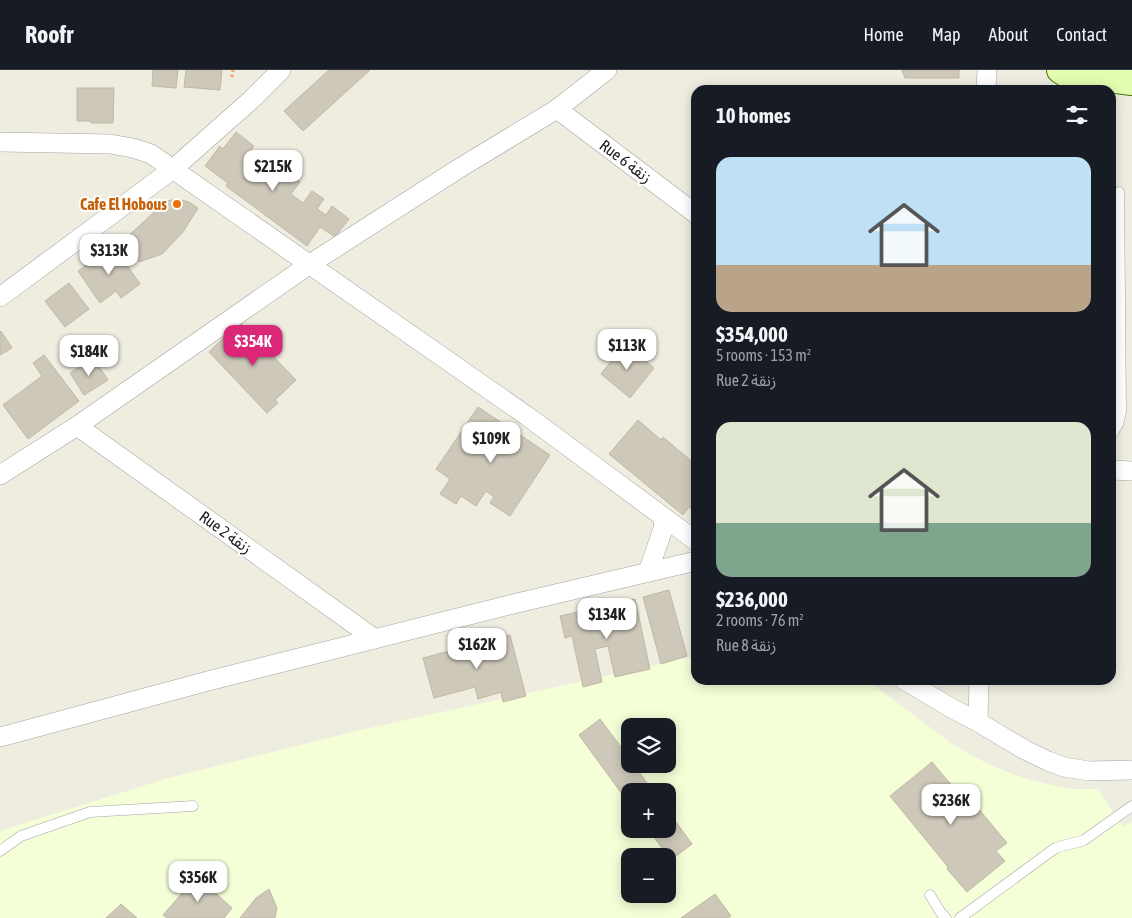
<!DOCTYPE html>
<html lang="en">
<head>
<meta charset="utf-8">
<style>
	:root { --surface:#171b24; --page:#20242c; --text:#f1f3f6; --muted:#9ea1a6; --line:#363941; --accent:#db2777 }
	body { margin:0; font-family:"Asap Condensed","Noto Sans Arabic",sans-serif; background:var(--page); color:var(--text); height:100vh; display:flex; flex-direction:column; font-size:19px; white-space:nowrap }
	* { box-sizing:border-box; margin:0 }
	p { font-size:16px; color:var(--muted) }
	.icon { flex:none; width:28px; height:28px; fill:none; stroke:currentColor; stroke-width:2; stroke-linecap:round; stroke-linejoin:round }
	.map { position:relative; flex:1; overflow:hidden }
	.sheet { position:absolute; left:691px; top:15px; width:425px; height:600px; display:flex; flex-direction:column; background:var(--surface); border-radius:15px; box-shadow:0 2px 12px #0003 }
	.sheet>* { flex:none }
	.buttons { position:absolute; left:621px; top:648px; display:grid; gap:10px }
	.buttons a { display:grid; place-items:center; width:55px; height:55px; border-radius:10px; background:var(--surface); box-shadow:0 2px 12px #0003; font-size:25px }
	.price { position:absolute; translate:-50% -42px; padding:0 11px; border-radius:10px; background:#fff; color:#222; font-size:16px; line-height:32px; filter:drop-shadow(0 1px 2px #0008) }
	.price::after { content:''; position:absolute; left:50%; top:30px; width:15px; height:11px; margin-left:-8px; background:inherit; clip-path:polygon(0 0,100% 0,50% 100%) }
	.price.current { background:var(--accent); color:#fff }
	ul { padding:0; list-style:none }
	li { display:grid; align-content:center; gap:10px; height:265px; padding:0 25px }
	li span { display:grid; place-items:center; height:155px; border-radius:15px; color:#555 }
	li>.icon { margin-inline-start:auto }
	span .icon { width:90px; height:90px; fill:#fffc; stroke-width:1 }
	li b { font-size:21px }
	h2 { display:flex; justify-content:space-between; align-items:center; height:60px; padding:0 25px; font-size:21px }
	header { display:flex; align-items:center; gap:30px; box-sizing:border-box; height:70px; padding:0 25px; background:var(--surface); border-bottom:1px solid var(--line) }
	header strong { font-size:24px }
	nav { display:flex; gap:28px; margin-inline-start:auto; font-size:18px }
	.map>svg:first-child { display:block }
	.education { fill:#f4ffd8; fill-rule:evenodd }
	.building { fill:#cec8ba; stroke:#c0b8a2 }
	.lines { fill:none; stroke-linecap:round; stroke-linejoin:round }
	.lane-casing { stroke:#a3a3a3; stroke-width:11 }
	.street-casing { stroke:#a3a3a3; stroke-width:20 }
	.secondary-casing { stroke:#487500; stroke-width:28 }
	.path { stroke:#ff9d60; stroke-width:3; stroke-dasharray:2.5 2.5; stroke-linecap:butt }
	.lane { stroke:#fff; stroke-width:10 }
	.street { stroke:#fff; stroke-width:19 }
	.secondary { stroke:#e3fdb0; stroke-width:26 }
	.food-dot { fill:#e8710a; stroke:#fff; stroke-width:2 }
	.labels { text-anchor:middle; stroke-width:4; stroke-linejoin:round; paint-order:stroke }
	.street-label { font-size:16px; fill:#1c1c1c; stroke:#fff }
	.food-label { font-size:16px; font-weight:bold; fill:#c56008; stroke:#fff; text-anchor:end }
</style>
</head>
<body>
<header>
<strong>Roofr</strong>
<nav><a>Home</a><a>Map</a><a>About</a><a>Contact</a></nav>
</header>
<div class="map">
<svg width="1132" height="848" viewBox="0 0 1132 848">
	<rect width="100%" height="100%" fill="#eeede0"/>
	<path class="education" d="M 696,586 L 696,610 L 867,610 L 952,674 L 986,693 L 1008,702 L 1027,709 L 1047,714 L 1071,719 L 1098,719 L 1123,757 L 1132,751 L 1132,848 L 0,848 L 0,761 L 165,709 L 356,661 ZM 630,656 L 668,656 L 668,694 L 630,694 ZM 630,721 L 668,721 L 668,759 L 630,759 ZM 630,786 L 668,786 L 668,824 L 630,824 Z"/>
	<g class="building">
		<path d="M 153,0 L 178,0 L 176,18 L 152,16 Z"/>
		<path d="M 186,0 L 222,0 L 220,20 L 184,17 Z"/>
		<path d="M 329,0 L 370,0 L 303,61 L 284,41 Z"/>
		<path d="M 902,0 L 959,0 L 959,8 L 905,8 Z"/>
		<path d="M 77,18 L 114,18 L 113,53 L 91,53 L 91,51 L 77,51 Z"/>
		<path d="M 236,62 L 254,76 L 246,87 L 257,95 L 265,85 L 300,112 L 291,124 L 303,133 L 312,121 L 324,129 L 317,139 L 326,145 L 332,136 L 349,149 L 335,167 L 320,157 L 307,176 L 226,116 L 228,113 L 205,96 L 220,76 L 223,79 Z"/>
		<path d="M 177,129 L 189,132 L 198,138 L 183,162 L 162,184 L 139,192 L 124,170 L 166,131 Z"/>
		<path d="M 114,176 L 140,214 L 121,228 L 116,221 L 100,233 L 78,201 Z"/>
		<path d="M 69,213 L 89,239 L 65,257 L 45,231 Z"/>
		<path d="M 240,252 L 296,310 L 275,330 L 278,333 L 267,343 L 209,282 Z"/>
		<path d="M 1,261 L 12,278 L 0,285 L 0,262 Z"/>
		<path d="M 625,274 L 654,298 L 630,328 L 601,304 Z"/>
		<path d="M 44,285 L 79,331 L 28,369 L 3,335 L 42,306 L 33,293 Z"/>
		<path d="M 93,288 L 108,310 L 84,325 L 70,303 Z"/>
		<path d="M 478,337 L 550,385 L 510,446 L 490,433 L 494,427 L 486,421 L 476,436 L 461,426 L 456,434 L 440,424 L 450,409 L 436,399 Z"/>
		<path d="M 638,350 L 661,370 L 663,367 L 696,395 L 696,442 L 689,437 L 683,445 L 609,384 Z"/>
		<path d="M 669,520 L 687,586 L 661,594 L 643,527 Z"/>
		<path d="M 635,529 L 650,599 L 615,607 L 608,576 L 595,579 L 602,612 L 583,617 L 572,566 L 565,568 L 560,546 Z"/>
		<path d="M 510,565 L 526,626 L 503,632 L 501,622 L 478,629 L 475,617 L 434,628 L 423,588 Z"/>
		<path d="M 600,649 L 630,689 L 630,694 L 633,694 L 653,721 L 630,721 L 630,735 L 579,665 Z"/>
		<path d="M 932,692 L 963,729 L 967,725 L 1007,773 L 996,781 L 1005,791 L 967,822 L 947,799 L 948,797 L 890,726 Z"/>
		<path d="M 668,741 L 692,774 L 671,790 L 648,759 L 668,759 Z"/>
		<path d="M 197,806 L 232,838 L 224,848 L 167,848 L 163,845 Z"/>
		<path d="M 269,819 L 277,838 L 275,848 L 240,848 L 256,828 Z"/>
		<path d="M 715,824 L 731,846 L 728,848 L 681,848 Z"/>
		<path d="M 121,834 L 137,848 L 106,848 Z"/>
	</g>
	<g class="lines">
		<defs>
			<g id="lane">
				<path d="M 1111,366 L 1118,354 L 1121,342 L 1119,122"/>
				<path d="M 0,781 L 21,766 L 90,742 L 193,736"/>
				<path d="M 930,825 L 941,843 L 946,848"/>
				<path d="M 960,848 L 1054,779 C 1064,774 1074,774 1084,770 L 1132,736"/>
			</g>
			<g id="street">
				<path d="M 986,20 L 987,0"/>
				<path d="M 557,39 L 696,144"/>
				<path d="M 0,72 L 110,74 L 133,78 L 151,84 L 527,346 L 696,471"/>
				<path d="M 0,227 L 173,99 L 251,30 L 281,0"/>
				<path d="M 77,356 L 375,569"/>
				<path d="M 1111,400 L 1132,401"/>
				<path d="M 0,405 L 77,356 L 310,194 L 458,99 L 557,39 L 607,0"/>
				<path d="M 648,502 L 663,459 L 664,448"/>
				<path d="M 904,610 L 953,639 L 978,652 L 1025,680 L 1048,691 L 1064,697 L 1089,701 L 1132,700"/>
				<path d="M 978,652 L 979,610"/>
				<path d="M 0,667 L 208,611 L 513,534 L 696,491"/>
			</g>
			<g id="secondary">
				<path d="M 1060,0 L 1091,20"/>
				<path d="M 1095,0 L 1116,10 L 1132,12"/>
			</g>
		</defs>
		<use href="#lane" class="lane-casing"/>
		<use href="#street" class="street-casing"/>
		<use href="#secondary" class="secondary-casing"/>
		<path class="path" d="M 232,7 L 233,0"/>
		<use href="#lane" class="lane"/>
		<use href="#street" class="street"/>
		<use href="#secondary" class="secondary"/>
	</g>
	<circle class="food-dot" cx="177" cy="134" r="5"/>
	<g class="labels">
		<g class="street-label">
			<text transform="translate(626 91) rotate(37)" y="6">Rue 6 زنقة</text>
			<text transform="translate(226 462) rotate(36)" y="6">Rue 2 زنقة</text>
		</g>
		<g class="food-label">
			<text x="167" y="140">Cafe El Hobous</text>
		</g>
	</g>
</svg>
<div class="buttons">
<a><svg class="icon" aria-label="layers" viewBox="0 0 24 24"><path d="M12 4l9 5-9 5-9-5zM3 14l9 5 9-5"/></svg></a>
<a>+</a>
<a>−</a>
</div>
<b class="price" style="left:273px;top:122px">$215K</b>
<b class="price" style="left:109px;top:206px">$313K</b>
<b class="price current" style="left:253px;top:297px">$354K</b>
<b class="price" style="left:627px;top:301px">$113K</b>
<b class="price" style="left:89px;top:307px">$184K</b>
<b class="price" style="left:491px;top:394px">$109K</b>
<b class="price" style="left:607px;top:570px">$134K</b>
<b class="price" style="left:477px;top:600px">$162K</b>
<b class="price" style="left:951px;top:756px">$236K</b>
<b class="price" style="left:198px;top:833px">$356K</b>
<section class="sheet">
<h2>10 homes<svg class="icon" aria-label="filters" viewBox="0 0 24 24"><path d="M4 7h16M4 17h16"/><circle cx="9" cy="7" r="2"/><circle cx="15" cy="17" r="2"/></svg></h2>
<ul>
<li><span style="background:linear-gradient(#bfe0f5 70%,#b9a48a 0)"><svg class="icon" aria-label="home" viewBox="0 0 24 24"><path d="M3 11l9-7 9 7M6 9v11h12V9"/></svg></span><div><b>$354,000</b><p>5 rooms · 153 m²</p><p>Rue 2 زنقة</p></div></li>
<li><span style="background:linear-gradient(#dfe7d0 65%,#7fa58c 0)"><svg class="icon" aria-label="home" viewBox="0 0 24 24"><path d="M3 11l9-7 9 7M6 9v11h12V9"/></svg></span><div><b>$236,000</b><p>2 rooms · 76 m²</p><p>Rue 8 زنقة</p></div></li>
</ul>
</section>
</div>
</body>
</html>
